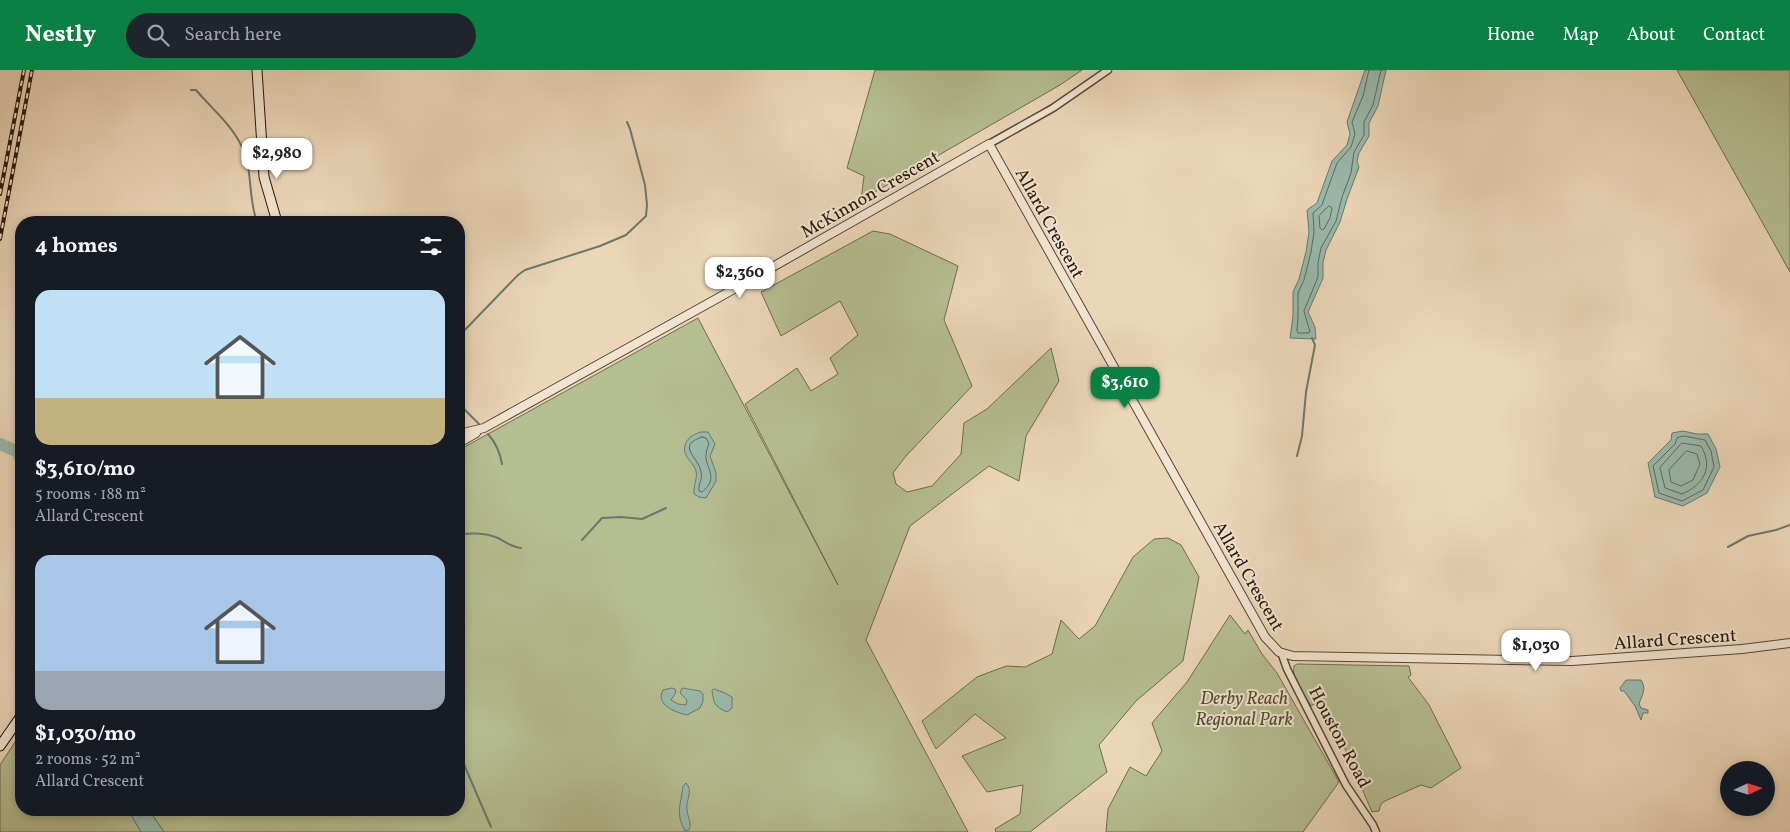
<!DOCTYPE html>
<html lang="en">
<head>
<meta charset="utf-8">
<style>
	:root { --surface:#171b24; --page:#20242c; --text:#f1f3f6; --muted:#9ea1a6; --accent:#0b8043 }
	body { margin:0; font-family:Vollkorn,serif; background:var(--page); color:var(--text); height:100vh; display:flex; flex-direction:column; font-size:19px; white-space:nowrap }
	* { box-sizing:border-box; margin:0 }
	p { font-size:16px; color:var(--muted) }
	.icon { flex:none; width:28px; height:28px; fill:none; stroke:currentColor; stroke-width:2; stroke-linecap:round; stroke-linejoin:round }
	.map { position:relative; flex:1; overflow:hidden }
	.drawer { position:absolute; left:15px; top:146px; width:450px; height:600px; display:flex; flex-direction:column; background:var(--surface); border-radius:20px; box-shadow:0 2px 8px #0003 }
	.drawer>* { flex:none }
	.needle { width:32px; rotate:86deg }
	.buttons { position:absolute; left:1720px; top:691px; display:grid; gap:10px }
	.buttons a { display:grid; place-items:center; width:55px; height:55px; border-radius:50%; background:var(--surface); box-shadow:0 2px 8px #0003; font-size:25px }
	.price { position:absolute; translate:-50% -42px; padding:0 11px; border-radius:10px; background:#fff; color:#222; font-size:16px; line-height:32px; filter:drop-shadow(0 1px 2px #0008) }
	.price::after { content:''; position:absolute; left:50%; top:30px; width:15px; height:11px; margin-left:-8px; background:inherit; clip-path:polygon(0 0,100% 0,50% 100%) }
	.price.current { background:var(--accent); color:#fff }
	ul { padding:0; list-style:none }
	li { display:grid; align-content:center; gap:10px; height:265px; padding:0 20px }
	li span { display:grid; place-items:center; height:155px; border-radius:15px; color:#555 }
	li>.icon { margin-inline-start:auto }
	span .icon { width:90px; height:90px; fill:#fffc; stroke-width:1 }
	li b { font-size:21px }
	h2 { display:flex; justify-content:space-between; align-items:center; height:60px; padding:0 20px; font-size:21px }
	header { display:flex; align-items:center; gap:30px; box-sizing:border-box; height:70px; padding:0 25px; background:var(--accent); color:#fff }
	header strong { font-size:24px }
	nav { display:flex; gap:28px; margin-inline-start:auto; font-size:18px }
	.search { width:350px; height:45px; background:var(--page); display:flex; align-items:center; gap:12px; box-sizing:border-box; padding:0 18px; border-radius:28px; color:var(--muted); font-size:19px }
	.map>svg:first-child { display:block }
	.green { fill:#b5be91; stroke:#6d6c4e }
	.water { fill:#99b9ac; stroke:#6b796c }
	.lines { fill:none; stroke-linecap:round; stroke-linejoin:round }
	.shore { stroke:#5f695c; stroke-width:1 }
	.stream { stroke:#6b796c; stroke-width:2 }
	.river { stroke:#99b9ac; stroke-width:12 }
	.minor-casing { stroke:#564836; stroke-width:9 }
	.tertiary-casing { stroke:#564836; stroke-width:10 }
	.secondary-casing { stroke:#25190b; stroke-width:11 }
	.minor { stroke:#f2e4d1; stroke-width:6 }
	.tertiary { stroke:#f2e4d1; stroke-width:8 }
	.secondary { stroke:#f2e4d1; stroke-width:9 }
	.rail-casing { stroke:#25190b; stroke-width:4 }
	.rail { stroke:#f2e4d1; stroke-width:2; stroke-dasharray:5.5; stroke-linecap:butt }
	.labels { text-anchor:middle; stroke-width:4; stroke-linejoin:round; paint-order:stroke }
	.street-label { font-size:18px; fill:#25190b; stroke:#f2e4d1 }
	.park-label { font-size:18px; font-style:italic; fill:#504b33; stroke:#f2e4d1 }
</style>
</head>
<body>
<header>
<strong>Nestly</strong>
<div class="search"><svg class="icon" aria-label="search" viewBox="0 0 24 24"><circle cx="10" cy="10" r="6"/><path d="M15 15l6 6"/></svg>Search here</div>
<nav><a>Home</a><a>Map</a><a>About</a><a>Contact</a></nav>
</header>
<div class="map">
<svg width="1790" height="762" viewBox="0 0 1790 762">
	<rect width="100%" height="100%" fill="#ebd6b8"/>
	<filter id="stains"><feTurbulence type="fractalNoise" baseFrequency=".004" numOctaves="4"/><feColorMatrix values="0 0 0 0 .2 0 0 0 0 .09 0 0 0 0 .02 0 0 0 .5 -.17"/></filter>
	<radialGradient id="worn" r=".72"><stop offset=".6" stop-color="#630" stop-opacity="0"/><stop offset="1" stop-color="#630" stop-opacity=".3"/></radialGradient>
	<g class="green">
		<path d="M 875,0 L 1082,0 L 1060,15 L 861,130 L 864,106 L 847,98 Z"/>
		<path d="M 1677,0 L 1790,0 L 1790,202 Z"/>
		<path d="M 873,161 L 890,164 L 958,196 L 944,250 L 972,316 L 906,386 L 893,403 L 896,414 L 907,422 L 932,416 L 961,384 L 964,353 L 987,339 L 1051,278 L 1059,311 L 1026,366 L 1019,411 L 989,396 L 910,456 L 866,570 L 968,762 L 164,762 L 149,740 L 459,740 L 459,380 L 698,248 L 838,515 L 745,334 L 797,298 L 811,321 L 838,304 L 830,288 L 858,265 L 840,231 L 781,266 L 761,222 Z"/>
		<path d="M 1168,468 L 1181,475 L 1199,507 L 1183,591 L 1136,631 L 1099,675 L 1107,702 L 1030,762 L 996,762 L 995,759 L 1020,744 L 1023,715 L 987,722 L 962,686 L 1006,668 L 975,644 L 936,679 L 922,651 L 977,607 L 1006,596 L 1025,597 L 1052,584 L 1061,550 L 1079,569 L 1095,556 L 1133,487 L 1154,469 Z"/>
		<path d="M 1230,545 L 1245,564 L 1248,560 L 1262,584 L 1277,603 L 1339,712 L 1303,762 L 1106,762 L 1108,739 L 1130,697 L 1146,706 L 1162,681 L 1152,653 L 1187,612 Z"/>
		<path d="M 1297,594 L 1409,596 L 1411,605 L 1408,607 L 1429,635 L 1461,698 L 1431,718 L 1421,715 L 1385,731 L 1381,734 L 1379,741 L 1372,742 L 1331,646 L 1323,634 L 1316,633 L 1311,636 C 1305,625 1291,608 1294,596 Z"/>
		<path d="M 21,663 L 21,740 L 128,740 L 141,762 L 0,762 L 0,695 Z"/>
	</g>
	<g class="water">
		<path d="M 1365,0 L 1386,0 L 1378,36 L 1369,53 L 1369,66 L 1359,83 L 1357,91 L 1359,97 L 1347,129 L 1340,152 L 1326,180 L 1323,193 L 1323,208 L 1308,242 L 1315,257 L 1316,269 L 1290,268 L 1293,246 L 1293,222 L 1299,209 L 1306,182 L 1309,162 L 1307,140 L 1317,133 L 1332,91 L 1347,75 L 1350,64 L 1347,52 Z"/>
		<path d="M 1683,361 L 1697,364 L 1708,364 L 1716,379 L 1720,397 L 1707,423 L 1683,436 L 1655,427 L 1648,393 L 1671,370 L 1672,363 Z"/>
		<path d="M 701,362 L 708,362 L 715,374 L 710,386 L 716,403 L 716,411 L 706,428 L 699,427 L 694,424 C 693,414 698,409 696,401 C 693,391 680,385 686,373 C 689,366 695,364 701,362 Z"/>
		<path d="M 1626,610 L 1641,610 C 1647,619 1642,625 1639,634 L 1641,638 L 1648,640 L 1648,643 L 1643,643 L 1641,650 L 1635,636 L 1624,621 L 1621,621 L 1620,618 Z"/>
		<path d="M 672,618 L 675,619 L 676,622 L 671,630 L 678,634 L 686,635 L 687,630 L 680,623 L 682,618 L 700,621 L 703,624 L 703,631 L 700,638 L 687,645 C 675,642 655,635 663,620 Z"/>
		<path d="M 714,619 L 725,623 L 732,627 L 732,638 L 727,642 C 714,636 714,634 712,620 Z"/>
		<path d="M 686,713 C 694,721 685,731 687,740 C 688,748 692,753 689,760 L 685,761 C 675,743 681,735 683,716 Z"/>
		<path d="M 128,740 L 149,740 L 164,762 L 141,762 Z"/>
	</g>
	<g class="lines">
		<g class="shore">
			<path d="M 1369,0 L 1363,26 L 1352,52 L 1355,64 L 1351,77 L 1337,93 L 1322,135 L 1313,143 L 1314,162 L 1311,182 L 1304,210 L 1298,223 L 1298,246 L 1297,261 L 1298,263 L 1308,263 L 1310,262 L 1304,241 L 1318,207 L 1318,193 L 1321,178 L 1336,151 L 1342,127 L 1351,103 L 1354,82 L 1364,65 L 1364,52 L 1373,35 L 1381,0"/>
			<path d="M 1329,136 L 1332,138 L 1330,148 L 1324,159 L 1322,160 L 1320,158 L 1319,146 Z"/>
			<path d="M 1684,366 L 1705,370 L 1711,381 L 1714,397 L 1703,420 L 1682,431 L 1659,423 L 1653,396 L 1675,374 L 1677,368 Z"/>
			<path d="M 702,367 L 706,368 L 709,373 C 708,377 706,381 706,385 C 705,398 720,408 702,422 L 699,421 C 698,414 703,409 701,402 C 699,387 675,376 702,367 Z"/>
			<path d="M 1682,373 L 1701,376 C 1714,398 1703,415 1682,424 L 1665,418 L 1660,398 Z"/>
			<path d="M 1687,381 L 1697,384 L 1700,394 L 1693,410 L 1681,416 L 1671,412 L 1669,400 Z"/>
		</g>
		<g class="stream">
			<path d="M 191,20 L 196,20 C 211,38 232,55 242,77 C 253,100 248,129 257,152"/>
			<path d="M 459,266 L 518,205 L 525,200 L 600,176 L 626,165 L 646,146 L 647,135 L 645,115 L 630,59 L 627,52"/>
			<path d="M 459,334 L 479,354"/>
			<path d="M 488,364 C 496,373 500,381 502,394"/>
			<path d="M 1297,386 L 1302,366 L 1306,322 L 1315,275 L 1312,268"/>
			<path d="M 582,470 L 602,448 L 621,447 L 642,449 L 666,438"/>
			<path d="M 463,471 L 464,464 C 475,463 488,464 498,468 C 506,472 511,477 521,478"/>
			<path d="M 1728,477 L 1748,466 L 1776,460 L 1790,455"/>
			<path d="M 459,683 L 491,757"/>
		</g>
		<path class="river" d="M 0,374 L 18,382 L 21,391"/>
		<defs>
			<g id="minor">
				<path d="M 989,74 L 1053,38 L 1108,0"/>
				<path d="M 1282,585 L 1287,599 L 1346,715 L 1373,755 L 1376,762"/>
			</g>
			<g id="tertiary">
				<path d="M 459,364 L 484,358 L 718,228 L 989,74 L 1265,567 L 1279,582 L 1293,586 L 1572,591 L 1742,579 L 1790,573"/>
				<path d="M 459,373 L 476,363"/>
			</g>
			<g id="secondary">
				<path d="M 257,0 L 264,107 L 277,152"/>
				<path d="M 0,676 L 21,646"/>
			</g>
		</defs>
		<use href="#minor" class="minor-casing"/>
		<use href="#tertiary" class="tertiary-casing"/>
		<use href="#secondary" class="secondary-casing"/>
		<use href="#minor" class="minor"/>
		<use href="#tertiary" class="tertiary"/>
		<use href="#secondary" class="secondary"/>
		<defs>
			<g id="rail">
				<path d="M 0,124 L 24,0"/>
				<path d="M 0,169 L 32,0"/>
			</g>
		</defs>
		<use href="#rail" class="rail-casing"/>
		<use href="#rail" class="rail"/>
	</g>
	<g class="labels">
		<g class="street-label">
			<text transform="translate(870 124) rotate(-30)" y="6">McKinnon Crescent</text>
			<text transform="translate(1050 153) rotate(61)" y="6">Allard Crescent</text>
			<text transform="translate(1249 506) rotate(60)" y="6">Allard Crescent</text>
			<text transform="translate(1675 569) rotate(-4)" y="6">Allard Crescent</text>
			<text transform="translate(1340 667) rotate(62)" y="6">Houston Road</text>
		</g>
		<g class="park-label">
			<text x="1244" y="634">Derby Reach<tspan x="1244" dy="21">Regional Park</tspan></text>
		</g>
	</g>
	<rect width="100%" height="100%" filter="url(#stains)"/>
	<rect width="100%" height="100%" fill="url(#worn)"/>
</svg>
<div class="buttons">
<a><svg class="needle" viewBox="-14 -14 28 28"><path d="M0-13l5 13h-10z" fill="#e53935"/><path d="M0 13l5-13h-10z" fill="#9ea1a6"/></svg></a>
</div>
<b class="price" style="left:277px;top:110px">$2,980</b>
<b class="price" style="left:740px;top:229px">$2,360</b>
<b class="price current" style="left:1125px;top:339px">$3,610</b>
<b class="price" style="left:1536px;top:602px">$1,030</b>
<section class="drawer">
<h2>4 homes<svg class="icon" aria-label="filters" viewBox="0 0 24 24"><path d="M4 7h16M4 17h16"/><circle cx="9" cy="7" r="2"/><circle cx="15" cy="17" r="2"/></svg></h2>
<ul>
<li><span style="background:linear-gradient(#bfe0f5 70%,#c2b280 0)"><svg class="icon" aria-label="home" viewBox="0 0 24 24"><path d="M3 11l9-7 9 7M6 9v11h12V9"/></svg></span><div><b>$3,610/mo</b><p>5 rooms · 188 m²</p><p>Allard Crescent</p></div></li>
<li><span style="background:linear-gradient(#a9c7e8 75%,#9aa5b1 0)"><svg class="icon" aria-label="home" viewBox="0 0 24 24"><path d="M3 11l9-7 9 7M6 9v11h12V9"/></svg></span><div><b>$1,030/mo</b><p>2 rooms · 52 m²</p><p>Allard Crescent</p></div></li>
</ul>
</section>
</div>
</body>
</html>
